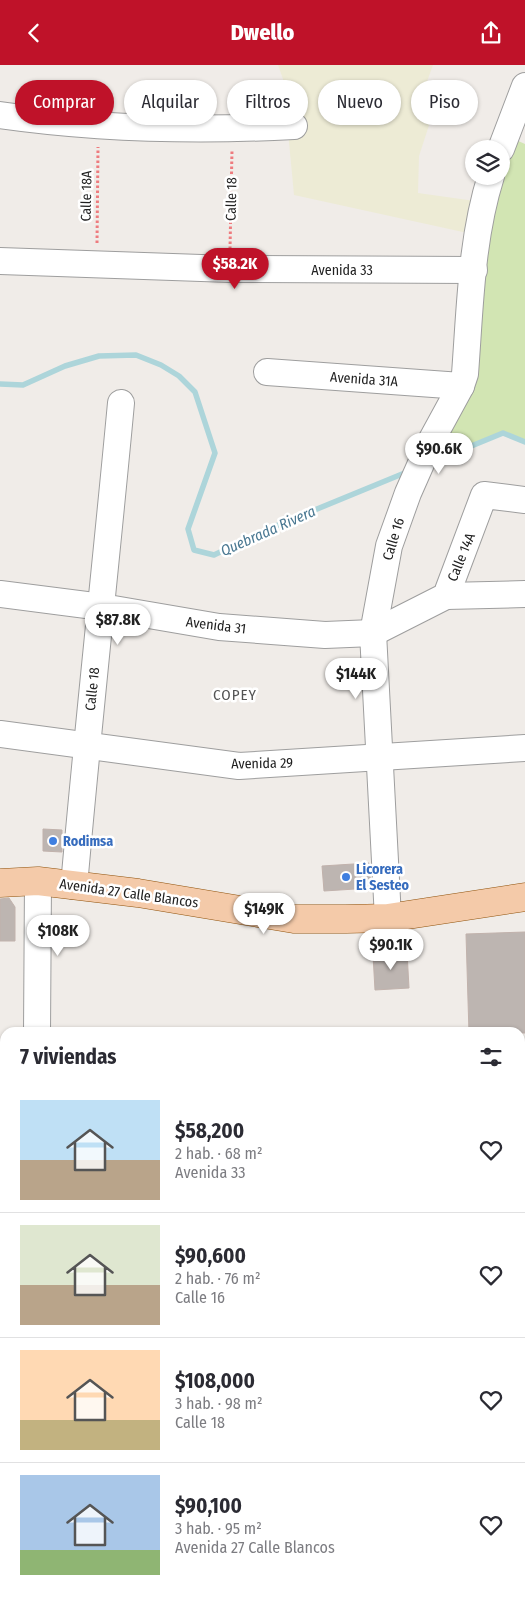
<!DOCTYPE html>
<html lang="es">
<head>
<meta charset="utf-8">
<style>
	:root { --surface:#fff; --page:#f2f2f3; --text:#2b2b33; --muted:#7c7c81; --line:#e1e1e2; --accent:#bf1229 }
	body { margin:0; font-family:"Fira Sans Condensed",sans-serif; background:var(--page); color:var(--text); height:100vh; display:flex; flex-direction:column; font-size:19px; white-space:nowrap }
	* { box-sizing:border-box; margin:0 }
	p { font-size:16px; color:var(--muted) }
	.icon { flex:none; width:28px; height:28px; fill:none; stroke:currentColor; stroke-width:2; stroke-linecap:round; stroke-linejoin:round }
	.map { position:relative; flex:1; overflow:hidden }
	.details { position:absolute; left:0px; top:962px; width:525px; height:571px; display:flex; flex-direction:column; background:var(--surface); border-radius:15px 15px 0 0; box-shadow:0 1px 4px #0004 }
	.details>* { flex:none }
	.banner { position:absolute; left:15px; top:15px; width:495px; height:45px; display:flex; gap:10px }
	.fabs { position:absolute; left:465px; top:75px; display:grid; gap:10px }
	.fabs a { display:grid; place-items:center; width:45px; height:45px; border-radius:50%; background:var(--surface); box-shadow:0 1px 4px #0004; font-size:25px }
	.price { position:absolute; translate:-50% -42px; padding:0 11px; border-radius:18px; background:#fff; color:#222; font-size:16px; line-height:32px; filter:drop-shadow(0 1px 2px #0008) }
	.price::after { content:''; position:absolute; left:50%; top:30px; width:15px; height:11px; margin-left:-8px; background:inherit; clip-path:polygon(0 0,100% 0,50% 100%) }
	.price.current { background:var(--accent); color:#fff }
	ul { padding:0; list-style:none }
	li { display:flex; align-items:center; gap:15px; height:125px; padding:0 20px }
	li+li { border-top:1px solid var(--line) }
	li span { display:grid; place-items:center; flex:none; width:140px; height:100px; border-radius:0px; color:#555 }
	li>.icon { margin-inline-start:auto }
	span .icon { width:60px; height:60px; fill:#fffc; stroke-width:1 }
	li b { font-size:21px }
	h2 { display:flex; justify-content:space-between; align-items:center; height:60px; padding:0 20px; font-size:21px }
	.pill { padding:0 18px; border-radius:22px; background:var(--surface); box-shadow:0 1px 4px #0004; font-size:18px; line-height:45px }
	.pill.current { background:var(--accent); color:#fff }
	header { display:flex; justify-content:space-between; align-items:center; height:65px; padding:0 20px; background:var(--accent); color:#fff; font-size:22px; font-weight:800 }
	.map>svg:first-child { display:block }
	.commercial { fill:#efd9db }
	.education { fill:#fdf9e5 }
	.farmland { fill:#edebd5 }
	.grass { fill:#d2e5b3 }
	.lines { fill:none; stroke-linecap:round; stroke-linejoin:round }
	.stream { stroke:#add5da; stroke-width:5.5 }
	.building { fill:#bdb5b1; stroke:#c1b2ac }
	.minor-casing { stroke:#9e9e9e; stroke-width:28 }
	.major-casing { stroke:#90530d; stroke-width:29 }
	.path { stroke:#ee7b7e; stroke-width:3; stroke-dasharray:2.5 2.5; stroke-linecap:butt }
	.minor { stroke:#fff; stroke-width:26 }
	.major { stroke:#f4caa9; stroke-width:28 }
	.shop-dot { fill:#3f7fe0; stroke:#fff; stroke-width:2 }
	.labels { text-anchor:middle; stroke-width:5; stroke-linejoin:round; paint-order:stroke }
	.street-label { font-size:14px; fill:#212121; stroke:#fff }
	.shop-label { font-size:14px; font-weight:bold; fill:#366cbe; stroke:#fff; text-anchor:start }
	.water-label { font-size:15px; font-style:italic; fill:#4a7892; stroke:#fff }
	.neighbourhood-label { font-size:15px; letter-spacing:1px; fill:#545454; stroke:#fff }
</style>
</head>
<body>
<header><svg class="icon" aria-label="back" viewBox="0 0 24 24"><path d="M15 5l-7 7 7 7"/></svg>Dwello<svg class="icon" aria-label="share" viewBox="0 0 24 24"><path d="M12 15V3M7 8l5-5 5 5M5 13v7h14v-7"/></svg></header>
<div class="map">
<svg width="525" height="1533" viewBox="0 0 525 1533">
	<rect width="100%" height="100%" fill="#f0ece8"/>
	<g class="commercial">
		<path d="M 520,1242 L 525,1242 L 525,1518 L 520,1517 Z"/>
		<path d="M 158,1529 L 362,1529 L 361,1533 L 158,1533 Z"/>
	</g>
	<path class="education" d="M 0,1080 L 5,1080 L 5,1136 L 0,1135 Z"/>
	<path class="farmland" d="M 278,0 L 433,0 L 421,33 L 434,45 L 419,91 L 418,128 L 475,136 L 472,169 L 294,130 L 283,14 Z"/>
	<path class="grass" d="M 516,75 L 525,79 L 525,377 L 503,368 L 455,388 L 434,377 L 450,350 L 492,139 Z"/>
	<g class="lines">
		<g class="stream">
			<path d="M 0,319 L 23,320 L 65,301 L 99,291 L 136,290 L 161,300 L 179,311 L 195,327 L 215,388 L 188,464 L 194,485 L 214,490 L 266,465 L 407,407"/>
			<path d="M 430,398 L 503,368 L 525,377"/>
		</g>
	</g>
	<g class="building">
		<path d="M 43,764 L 62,765 L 62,787 L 43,786 Z"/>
		<path d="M 369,798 L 371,823 L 324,826 L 322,801 Z"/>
		<path d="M 9,833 L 15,842 L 15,876 L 0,876 L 0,834 Z"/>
		<path d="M 525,867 L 525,968 L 469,968 L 466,869 Z"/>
		<path d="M 407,887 L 409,923 L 375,925 L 373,890 Z"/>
	</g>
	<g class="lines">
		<defs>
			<g id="minor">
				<path d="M 0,50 C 98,64 196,66 294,61"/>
				<path d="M 501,84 L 525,21"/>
				<path d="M 0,196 L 230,204 L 474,205"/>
				<path d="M 267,307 L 461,321"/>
				<path d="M 0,529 L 102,542 L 219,562 L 325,570 L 373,568 L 446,531 L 484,430 L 525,435"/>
				<path d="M 446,531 L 525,529"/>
				<path d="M 0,669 L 239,701 L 525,683"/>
				<path d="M 74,821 C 88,660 106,499 121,338"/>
				<path d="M 388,853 L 373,568 L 389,481 L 408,428 L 431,376 L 461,321 L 465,309 C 470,244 471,174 491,111"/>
				<path d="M 37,968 L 38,816"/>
				<path d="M 0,1056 L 5,1056"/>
				<path d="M 0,1202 L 5,1203"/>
				<path d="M 0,1372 L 5,1375"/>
				<path d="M 520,1399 L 525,1398"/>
				<path d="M 247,1533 L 248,1529"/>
			</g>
			<g id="major">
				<path d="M 0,818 L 38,816 L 138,828 L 294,854 L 346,854 L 388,853 L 525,832"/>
				<path d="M 0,1502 L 5,1504"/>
				<path d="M 54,1529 L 63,1533"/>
			</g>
		</defs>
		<use href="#minor" class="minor-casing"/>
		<use href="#major" class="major-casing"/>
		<g class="path">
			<path d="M 97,178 L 98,82"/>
			<path d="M 230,184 L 232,85"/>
		</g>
		<use href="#minor" class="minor"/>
		<use href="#major" class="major"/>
	</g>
	<g class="shop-dot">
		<circle cx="53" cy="776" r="5"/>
		<circle cx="346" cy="812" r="5"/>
	</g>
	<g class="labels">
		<g class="street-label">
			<text transform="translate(86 131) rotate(-89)" y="5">Calle 18A</text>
			<text transform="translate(231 134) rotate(-89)" y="5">Calle 18</text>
			<text x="342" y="210">Avenida 33</text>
			<text transform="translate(364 314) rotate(4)" y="5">Avenida 31A</text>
			<text transform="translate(393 474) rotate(-73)" y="5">Calle 16</text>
			<text transform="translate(461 492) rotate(-68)" y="5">Calle 14A</text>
			<text transform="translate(216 560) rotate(7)" y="5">Avenida 31</text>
			<text transform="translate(92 624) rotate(-84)" y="5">Calle 18</text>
			<text transform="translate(262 698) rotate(-1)" y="5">Avenida 29</text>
			<text transform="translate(129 828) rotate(8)" y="5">Avenida 27 Calle Blancos</text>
		</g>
		<g class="shop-label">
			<text x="63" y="781">Rodimsa</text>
			<text x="356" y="809">Licorera<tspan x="356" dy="16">El Sesteo</tspan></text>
		</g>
		<g class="water-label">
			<text transform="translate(268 466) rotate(-24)" y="5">Quebrada Rivera</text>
		</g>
		<g class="neighbourhood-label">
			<text x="235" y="635">COPEY</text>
		</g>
	</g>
</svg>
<div class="fabs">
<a><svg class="icon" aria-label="layers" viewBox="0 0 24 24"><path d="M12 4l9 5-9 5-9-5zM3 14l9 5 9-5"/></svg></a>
</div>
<b class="price current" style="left:235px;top:225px">$58.2K</b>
<b class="price" style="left:439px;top:410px">$90.6K</b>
<b class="price" style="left:118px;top:581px">$87.8K</b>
<b class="price" style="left:356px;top:635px">$144K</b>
<b class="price" style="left:264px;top:870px">$149K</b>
<b class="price" style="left:58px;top:892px">$108K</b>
<b class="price" style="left:391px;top:906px">$90.1K</b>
<div class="banner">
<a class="pill current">Comprar</a>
<a class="pill">Alquilar</a>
<a class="pill">Filtros</a>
<a class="pill">Nuevo</a>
<a class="pill">Piso</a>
</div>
<section class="details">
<h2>7 viviendas<svg class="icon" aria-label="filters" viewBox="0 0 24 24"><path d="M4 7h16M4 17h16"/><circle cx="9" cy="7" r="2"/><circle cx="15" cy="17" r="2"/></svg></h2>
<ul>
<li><span style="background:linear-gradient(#bfe0f5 60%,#b9a48a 0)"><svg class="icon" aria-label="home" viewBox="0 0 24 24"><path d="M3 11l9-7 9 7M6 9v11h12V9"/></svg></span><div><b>$58,200</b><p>2 hab. · 68 m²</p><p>Avenida 33</p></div><svg class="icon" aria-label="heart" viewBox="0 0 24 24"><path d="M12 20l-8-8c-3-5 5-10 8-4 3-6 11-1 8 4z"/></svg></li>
<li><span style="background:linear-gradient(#dfe7d0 60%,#b9a48a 0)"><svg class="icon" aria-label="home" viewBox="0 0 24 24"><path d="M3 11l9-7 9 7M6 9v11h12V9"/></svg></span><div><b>$90,600</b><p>2 hab. · 76 m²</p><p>Calle 16</p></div><svg class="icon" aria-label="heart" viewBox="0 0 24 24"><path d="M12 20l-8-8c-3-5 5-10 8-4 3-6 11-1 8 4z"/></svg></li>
<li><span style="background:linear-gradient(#ffd9b3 70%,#c2b280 0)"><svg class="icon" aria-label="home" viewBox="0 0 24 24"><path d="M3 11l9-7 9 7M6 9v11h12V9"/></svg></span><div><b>$108,000</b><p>3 hab. · 98 m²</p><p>Calle 18</p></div><svg class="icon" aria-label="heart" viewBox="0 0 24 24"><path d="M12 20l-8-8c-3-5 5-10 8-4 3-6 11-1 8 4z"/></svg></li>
<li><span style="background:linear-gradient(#a9c7e8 75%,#8fb573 0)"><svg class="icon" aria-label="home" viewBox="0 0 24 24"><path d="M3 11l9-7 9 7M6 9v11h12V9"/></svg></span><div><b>$90,100</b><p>3 hab. · 95 m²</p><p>Avenida 27 Calle Blancos</p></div><svg class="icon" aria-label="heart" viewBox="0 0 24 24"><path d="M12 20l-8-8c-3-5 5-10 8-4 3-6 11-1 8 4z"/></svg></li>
</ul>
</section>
</div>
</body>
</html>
